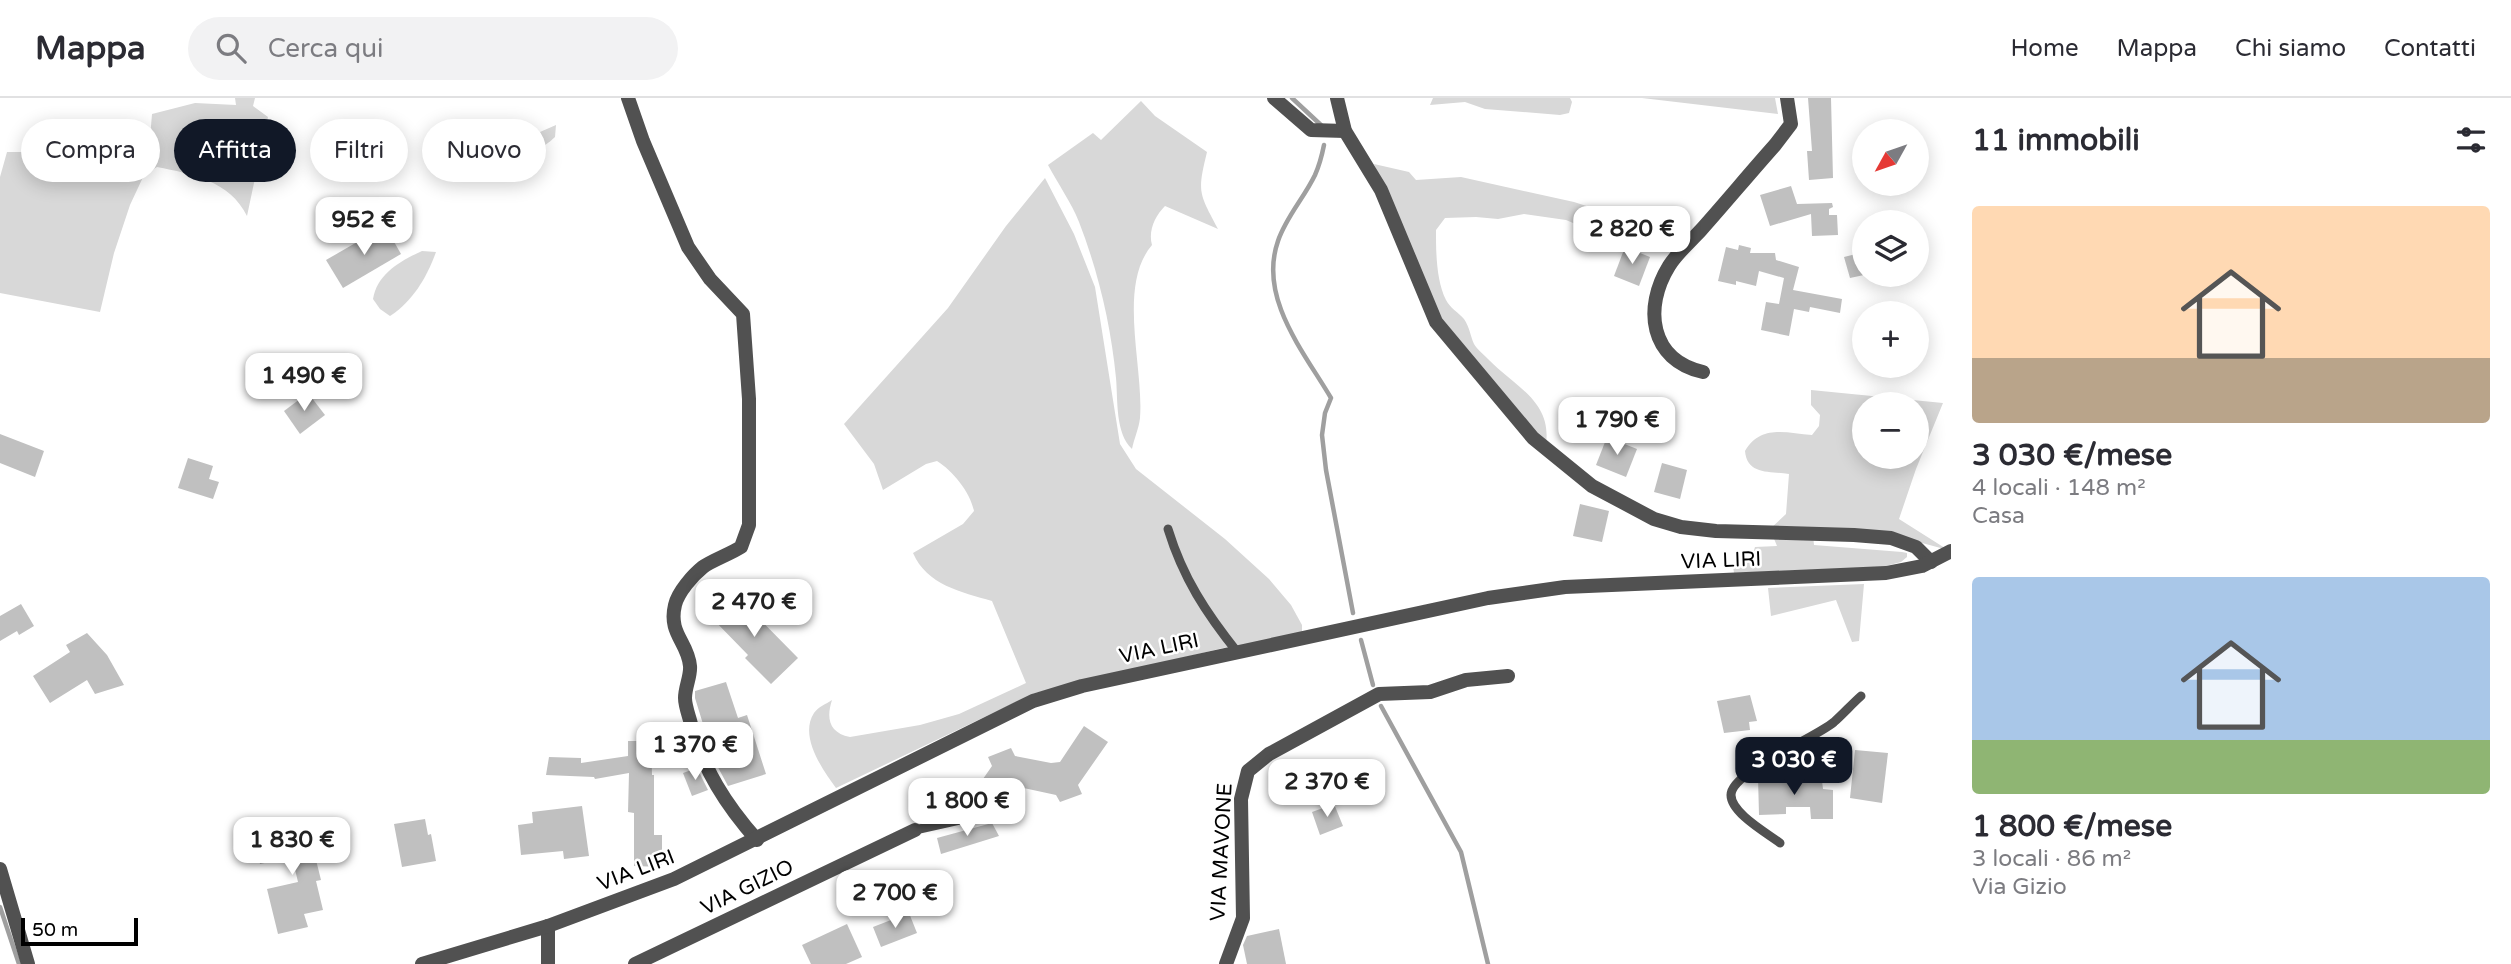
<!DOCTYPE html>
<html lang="it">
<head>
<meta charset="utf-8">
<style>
	:root { --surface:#fff; --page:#f2f2f3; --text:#2b2b33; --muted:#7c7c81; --line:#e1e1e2; --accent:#111827 }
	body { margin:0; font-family:"Varela Round",sans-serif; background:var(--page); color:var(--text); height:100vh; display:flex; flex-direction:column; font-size:26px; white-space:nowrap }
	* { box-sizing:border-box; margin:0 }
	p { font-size:23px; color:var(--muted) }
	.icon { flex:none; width:38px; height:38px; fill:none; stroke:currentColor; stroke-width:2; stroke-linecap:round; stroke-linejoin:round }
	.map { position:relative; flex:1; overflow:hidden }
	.sheet { display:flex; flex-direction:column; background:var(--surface); width:560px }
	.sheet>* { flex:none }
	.banner { position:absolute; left:21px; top:21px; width:665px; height:63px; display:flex; gap:14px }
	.needle { width:46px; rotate:230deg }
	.tools { position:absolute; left:1852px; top:21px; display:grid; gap:14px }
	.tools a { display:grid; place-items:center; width:77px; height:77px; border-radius:50%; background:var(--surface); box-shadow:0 4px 18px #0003; font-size:35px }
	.scale { position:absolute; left:21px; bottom:18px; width:117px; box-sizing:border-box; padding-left:7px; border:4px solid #000; border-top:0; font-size:19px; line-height:24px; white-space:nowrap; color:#000; -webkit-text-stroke:5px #fff; paint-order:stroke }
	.price { position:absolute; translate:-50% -60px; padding:0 16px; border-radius:14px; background:#fff; color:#222; font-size:23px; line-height:46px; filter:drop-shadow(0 2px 4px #0008) }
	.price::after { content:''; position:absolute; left:50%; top:42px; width:21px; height:16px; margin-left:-10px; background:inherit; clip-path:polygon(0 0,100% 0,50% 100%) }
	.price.on { background:var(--accent); color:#fff }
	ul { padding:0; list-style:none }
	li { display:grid; align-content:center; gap:14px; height:371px; padding:0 21px }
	li span { display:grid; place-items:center; height:217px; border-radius:7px; color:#555 }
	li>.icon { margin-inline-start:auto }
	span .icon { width:126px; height:126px; fill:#fffc; stroke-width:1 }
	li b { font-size:30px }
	h2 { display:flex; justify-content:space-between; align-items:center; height:84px; padding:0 21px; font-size:30px }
	.pill { padding:0 24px; border-radius:32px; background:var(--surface); box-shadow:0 4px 18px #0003; font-size:24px; line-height:63px }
	.pill.on { background:var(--accent); color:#fff }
	header { display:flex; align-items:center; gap:42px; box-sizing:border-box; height:98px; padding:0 35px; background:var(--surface); border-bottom:2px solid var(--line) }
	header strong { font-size:33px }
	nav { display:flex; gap:38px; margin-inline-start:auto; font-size:24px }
	.search { width:490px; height:63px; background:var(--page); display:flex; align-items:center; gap:18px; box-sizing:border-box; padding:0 24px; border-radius:38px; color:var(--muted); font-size:26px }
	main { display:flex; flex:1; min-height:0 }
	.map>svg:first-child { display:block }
	.green { fill:#d8d8d8; fill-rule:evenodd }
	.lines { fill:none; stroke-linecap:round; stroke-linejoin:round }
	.stream { stroke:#9f9f9f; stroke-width:4.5 }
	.building { fill:#c0c0c0 }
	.service { stroke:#515151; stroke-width:9 }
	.minor { stroke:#515151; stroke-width:14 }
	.labels { text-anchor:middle; stroke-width:5; stroke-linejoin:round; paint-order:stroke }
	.street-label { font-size:21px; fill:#000; stroke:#fff }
</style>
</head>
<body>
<header>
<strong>Mappa</strong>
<div class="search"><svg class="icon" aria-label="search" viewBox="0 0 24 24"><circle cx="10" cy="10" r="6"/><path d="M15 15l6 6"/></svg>Cerca qui</div>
<nav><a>Home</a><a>Mappa</a><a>Chi siamo</a><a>Contatti</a></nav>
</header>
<main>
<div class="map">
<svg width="1951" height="866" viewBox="0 0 1951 866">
	<rect width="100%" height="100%" fill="#fff"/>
	<g class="green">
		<path d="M 235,0 L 255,0 L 253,8 L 268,19 L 247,118 C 230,83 192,76 157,69 L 144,77 L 130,107 L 114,155 L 100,214 L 0,195 L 0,79 L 7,54 L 140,54 L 150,40 L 152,16 L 195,5 L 236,7 Z"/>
		<path d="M 1433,0 L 1570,0 L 1572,4 L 1569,15 L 1560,17 L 1485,11 L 1465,4 L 1430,7 Z"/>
		<path d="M 1642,0 L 1775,0 L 1778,16 Z"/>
		<path d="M 1141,3 L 1155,18 L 1207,54 C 1197,95 1199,95 1218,131 L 1165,108 C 1155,118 1148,133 1152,147 C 1117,188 1144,269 1140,320 C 1139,330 1134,341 1132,351 C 1115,335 1118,302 1116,280 C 1111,227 1098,173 1079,124 C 1071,104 1058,86 1048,67 L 1093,35 L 1101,42 Z"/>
		<path d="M 556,27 L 555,39 C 543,51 526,58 509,60 L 506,49 Z"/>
		<path d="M 1374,66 L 1409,74 L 1416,82 L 1461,79 L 1574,104 L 1614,117 L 1642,135 L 1649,147 L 1639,147 L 1599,136 L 1566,122 L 1524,116 L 1498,121 L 1476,119 L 1445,120 L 1436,132 C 1436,153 1436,182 1446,202 C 1450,210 1458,214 1464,221 C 1470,230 1470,237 1474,246 C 1477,251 1484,257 1489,262 C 1514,288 1552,303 1546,346 L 1438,220 Z"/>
		<path d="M 1045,80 L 1074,136 L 1095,189 L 1120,346 L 1136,371 L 1225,441 L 1269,481 L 1291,507 L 1302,527 L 1302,537 L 1223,550 L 1035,595 L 836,690 C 822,671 799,638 814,615 C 818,609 826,606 832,602 C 826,620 829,635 850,639 L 920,627 L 959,616 L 1026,585 L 992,503 C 961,494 927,487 913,455 L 963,426 L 974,413 C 970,394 953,373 937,363 L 926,366 L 883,392 L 874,366 L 844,326 L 948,210 L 1006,128 Z"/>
		<path d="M 422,153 L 436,154 C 427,179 413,203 390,218 L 380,211 L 373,201 C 377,176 400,163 422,153 Z"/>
		<path d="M 1811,292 L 1943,305 L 1916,371 L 1899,421 L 1948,452 L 1911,442 L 1813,437 L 1814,447 L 1902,454 L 1907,455 L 1907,459 L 1901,464 L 1882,469 L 1734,475 L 1733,468 L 1752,459 L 1755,449 L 1777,448 L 1770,431 L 1786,416 L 1789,376 C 1769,373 1747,377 1745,353 C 1761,326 1786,335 1812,337 L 1819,328 L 1820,317 L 1811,307 ZM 1864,306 L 1916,306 L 1916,359 L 1864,359 Z"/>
		<path d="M 1864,486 L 1859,543 L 1852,544 L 1836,502 L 1771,518 L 1768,490 Z"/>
	</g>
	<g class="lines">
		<g class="stream">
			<path d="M 1292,0 L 1322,28"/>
			<path d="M 1324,47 C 1322,57 1319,68 1315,77 C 1304,100 1286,119 1278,143 C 1258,200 1304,254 1331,300 L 1325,315 L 1322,337 L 1326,372 L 1353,515"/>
			<path d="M 1361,542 L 1373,587"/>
			<path d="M 1381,608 L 1461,754 L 1488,866"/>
			<path d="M 0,809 L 19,866"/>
		</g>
	</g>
	<g class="building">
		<path d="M 1808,0 L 1831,0 L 1833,80 L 1809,82 L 1807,53 L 1812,53 Z"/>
		<path d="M 1791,88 L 1797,106 L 1832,105 L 1833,109 L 1829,111 L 1829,117 L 1837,117 L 1838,137 L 1812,138 L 1811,116 L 1770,128 L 1760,97 Z"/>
		<path d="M 385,128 L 401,156 L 343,190 L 326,162 Z"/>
		<path d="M 1739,147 L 1751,150 L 1750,155 L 1775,155 L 1776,162 L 1799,169 L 1793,192 L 1842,201 L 1840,215 L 1810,209 L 1809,214 L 1794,211 L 1789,238 L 1761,232 L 1766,204 L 1779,206 L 1784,180 L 1759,173 L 1756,188 L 1736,183 L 1736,187 L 1718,183 L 1726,149 L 1738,152 Z"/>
		<path d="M 1625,149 L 1650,159 L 1639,188 L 1614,178 Z"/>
		<path d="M 1864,154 L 1864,177 L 1850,180 L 1844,159 Z"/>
		<path d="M 308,295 L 325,317 L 300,336 L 284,313 Z"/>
		<path d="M 0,336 L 44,353 L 35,379 L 0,365 Z"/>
		<path d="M 1607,339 L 1637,351 L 1626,379 L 1596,367 Z"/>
		<path d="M 188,360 L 213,368 L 209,381 L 219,384 L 213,401 L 178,390 Z"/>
		<path d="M 1662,365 L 1687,372 L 1680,401 L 1654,394 Z"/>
		<path d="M 1580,406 L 1609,413 L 1602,444 L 1573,438 Z"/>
		<path d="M 734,495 L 798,560 L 771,586 L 745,560 L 748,557 L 710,518 Z"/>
		<path d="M 21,506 L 34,528 L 19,537 L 17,533 L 0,543 L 0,518 Z"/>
		<path d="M 87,535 L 107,557 L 124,587 L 95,596 L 87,582 L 50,605 L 33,578 L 70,554 L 66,547 Z"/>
		<path d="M 726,584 L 738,620 L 747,617 L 766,676 L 728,688 L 713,660 L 720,658 L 709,624 L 703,626 L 695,600 L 695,593 Z"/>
		<path d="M 1750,597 L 1757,623 L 1749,624 L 1750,632 L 1724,635 L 1717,603 Z"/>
		<path d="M 1084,628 L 1108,644 L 1078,687 L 1082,696 L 1060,704 L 1056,697 L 1019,689 L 1010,693 L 993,717 L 969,701 L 992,668 L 988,659 L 1011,650 L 1015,658 L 1051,665 L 1060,664 Z"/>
		<path d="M 628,643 L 651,643 L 652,677 L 654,677 L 654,737 L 662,737 L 662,769 L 634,768 L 634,715 L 628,714 L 629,675 L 595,681 L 594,679 L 546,677 L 549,659 L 581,660 L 581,665 L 628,658 Z"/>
		<path d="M 1855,652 L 1888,655 L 1882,705 L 1850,700 Z"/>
		<path d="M 697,670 L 708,692 L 692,698 L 683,675 Z"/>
		<path d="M 1772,677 L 1773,682 L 1786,681 L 1786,685 L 1822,683 L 1823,691 L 1833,692 L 1833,721 L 1811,721 L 1810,709 L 1786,709 L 1786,716 L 1759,717 L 1758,679 Z"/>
		<path d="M 1334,706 L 1343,728 L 1320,737 L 1312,714 Z"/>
		<path d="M 582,708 L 589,758 L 564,761 L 563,753 L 521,757 L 518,727 L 533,725 L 532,714 Z"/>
		<path d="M 425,721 L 428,737 L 431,736 L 436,763 L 402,769 L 394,726 Z"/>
		<path d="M 992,725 L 999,738 L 941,756 L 937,740 Z"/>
		<path d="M 307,726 L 321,782 L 316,783 L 323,812 L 304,816 L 308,829 L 278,836 L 267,791 L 298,784 L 292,759 L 260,766 L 253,739 Z"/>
		<path d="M 909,815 L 917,835 L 881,849 L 873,829 Z"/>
		<path d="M 847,826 L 862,859 L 846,866 L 811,866 L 802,847 Z"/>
		<path d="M 1279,831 L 1286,866 L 1247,866 L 1243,847 L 1247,838 Z"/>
	</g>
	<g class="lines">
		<g class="service">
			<path d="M 1168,431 C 1183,480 1206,515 1238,555"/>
			<path d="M 915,732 L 982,717"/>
			<path d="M 1780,745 C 1767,735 1731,715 1731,697 C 1731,674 1814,641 1834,624 C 1843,616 1852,606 1861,598"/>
		</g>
		<g class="minor">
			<path d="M 628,0 L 643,43 L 688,149 L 710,181 L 743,216 L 749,301 L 749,427 L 741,449 C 732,455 709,464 703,469 C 693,477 678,494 675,507 C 668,536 688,544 690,568 C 691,578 685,589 685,600 C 685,608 689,618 691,626 C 703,671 726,707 757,742"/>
			<path d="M 1274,0 L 1311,32 L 1345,33"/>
			<path d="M 1337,0 L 1345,33 L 1381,92 L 1436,224 L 1533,340 L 1592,388 L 1654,421 L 1681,429 L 1716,433 L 1854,437 L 1891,440 L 1916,449 L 1931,464"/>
			<path d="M 1703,274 C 1650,262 1643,210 1669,168 C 1677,155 1691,143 1701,132 C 1726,104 1750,75 1775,47 L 1791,26 L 1787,0"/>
			<path d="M 0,771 L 28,866"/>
			<path d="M 548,828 L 548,866"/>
			<path d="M 422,866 L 548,828 L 674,781 L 1033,603 L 1082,588 L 1488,500 L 1565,489 L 1886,475 L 1922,468 L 1951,453"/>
			<path d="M 635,866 L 915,732"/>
			<path d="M 1226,866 L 1243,820 L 1241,701 L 1248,673 L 1269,656 L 1379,596 L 1430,594 L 1466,582 L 1508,578"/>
		</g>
	</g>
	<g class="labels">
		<g class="street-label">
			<text transform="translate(1721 462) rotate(-2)" y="7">VIA LIRI</text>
			<text transform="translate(1159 550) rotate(-12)" y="7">VIA LIRI</text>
			<text transform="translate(1221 754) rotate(-87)" y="7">VIA MAVONE</text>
			<text transform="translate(636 772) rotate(-21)" y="7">VIA LIRI</text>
			<text transform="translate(747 789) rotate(-26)" y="7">VIA GIZIO</text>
		</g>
	</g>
</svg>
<div class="tools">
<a><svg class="needle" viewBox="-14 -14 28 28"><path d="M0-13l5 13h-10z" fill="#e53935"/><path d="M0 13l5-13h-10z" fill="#7c7c81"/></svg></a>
<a><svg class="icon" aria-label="layers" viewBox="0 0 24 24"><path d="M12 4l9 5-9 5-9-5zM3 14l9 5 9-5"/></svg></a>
<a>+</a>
<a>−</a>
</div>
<div class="scale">50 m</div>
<b class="price" style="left:364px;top:159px">952 €</b>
<b class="price" style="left:1632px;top:168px">2 820 €</b>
<b class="price" style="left:304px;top:315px">1 490 €</b>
<b class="price" style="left:1617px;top:359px">1 790 €</b>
<b class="price" style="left:754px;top:541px">2 470 €</b>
<b class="price" style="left:695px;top:684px">1 370 €</b>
<b class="price on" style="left:1794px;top:699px">3 030 €</b>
<b class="price" style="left:1327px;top:721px">2 370 €</b>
<b class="price" style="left:967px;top:740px">1 800 €</b>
<b class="price" style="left:292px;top:779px">1 830 €</b>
<b class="price" style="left:895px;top:832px">2 700 €</b>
<div class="banner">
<a class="pill">Compra</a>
<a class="pill on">Affitta</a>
<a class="pill">Filtri</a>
<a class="pill">Nuovo</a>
</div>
</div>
<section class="sheet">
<h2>11 immobili<svg class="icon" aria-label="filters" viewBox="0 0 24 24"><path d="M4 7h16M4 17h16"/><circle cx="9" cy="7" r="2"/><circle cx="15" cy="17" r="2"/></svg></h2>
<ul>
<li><span style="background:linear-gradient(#ffd9b3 70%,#b9a48a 0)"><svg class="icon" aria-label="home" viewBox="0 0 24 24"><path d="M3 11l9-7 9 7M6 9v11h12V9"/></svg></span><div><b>3 030 €/mese</b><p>4 locali · 148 m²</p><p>Casa</p></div></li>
<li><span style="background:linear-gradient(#a9c7e8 75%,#8fb573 0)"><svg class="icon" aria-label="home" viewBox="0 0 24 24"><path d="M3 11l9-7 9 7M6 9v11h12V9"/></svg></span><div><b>1 800 €/mese</b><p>3 locali · 86 m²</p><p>Via Gizio</p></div></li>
</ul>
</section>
</main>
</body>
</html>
